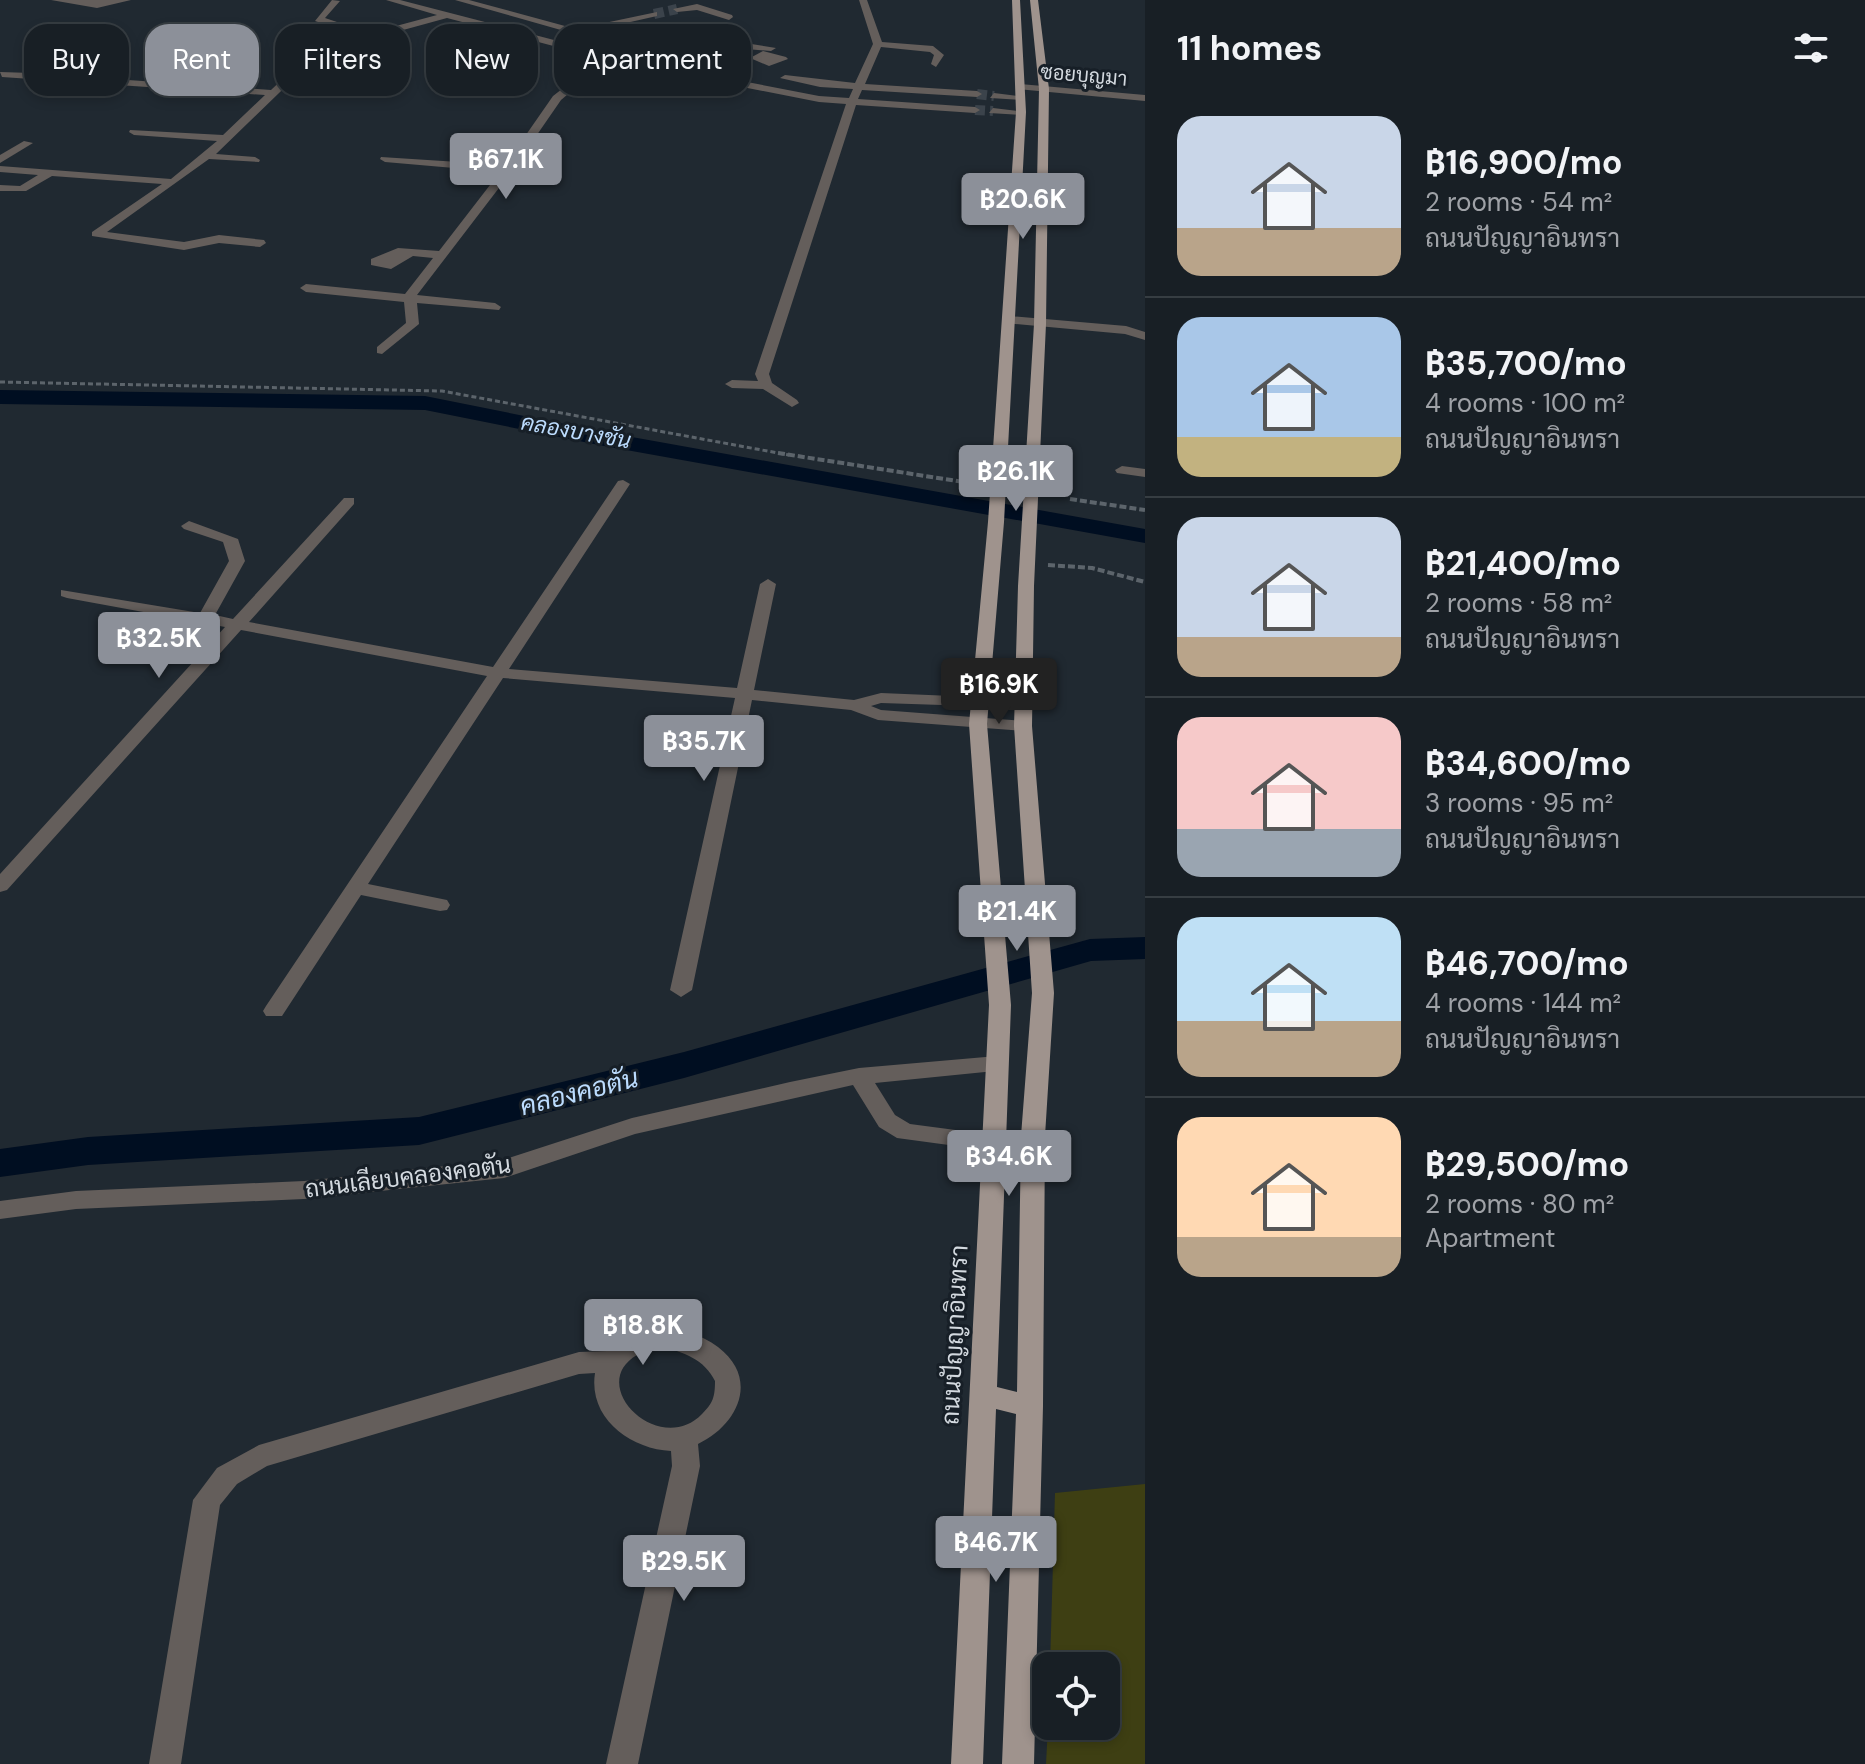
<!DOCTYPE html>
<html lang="en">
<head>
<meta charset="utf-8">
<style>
	:root { --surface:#181f25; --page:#21272d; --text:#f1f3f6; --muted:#9fa2a7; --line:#363d42; --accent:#8c9099 }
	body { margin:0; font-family:"DM Sans",Sarabun,sans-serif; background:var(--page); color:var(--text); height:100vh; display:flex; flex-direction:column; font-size:30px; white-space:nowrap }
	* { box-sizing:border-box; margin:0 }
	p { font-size:26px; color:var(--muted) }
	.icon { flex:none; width:44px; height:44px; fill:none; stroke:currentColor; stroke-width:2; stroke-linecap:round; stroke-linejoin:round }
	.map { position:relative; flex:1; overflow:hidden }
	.sheet { display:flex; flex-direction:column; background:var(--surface); width:720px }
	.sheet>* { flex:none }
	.guide { position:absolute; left:24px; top:24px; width:760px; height:72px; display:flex; gap:16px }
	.fabs { position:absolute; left:1032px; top:1652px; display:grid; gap:16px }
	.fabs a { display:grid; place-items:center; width:88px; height:88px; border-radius:16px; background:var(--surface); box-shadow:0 4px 12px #0003,0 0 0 2px var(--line); font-size:40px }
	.price { position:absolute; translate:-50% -68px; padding:0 18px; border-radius:8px; background:var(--accent); color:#fff; font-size:26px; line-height:52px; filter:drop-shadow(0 2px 4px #0008) }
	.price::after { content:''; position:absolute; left:50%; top:48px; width:24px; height:18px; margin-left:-12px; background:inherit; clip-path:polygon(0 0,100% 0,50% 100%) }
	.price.current { background:#222; color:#fff }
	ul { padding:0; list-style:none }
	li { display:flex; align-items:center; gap:24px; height:200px; padding:0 32px }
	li+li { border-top:2px solid var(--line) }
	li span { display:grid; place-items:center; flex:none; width:224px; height:160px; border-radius:24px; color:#555 }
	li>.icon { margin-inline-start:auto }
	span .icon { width:96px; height:96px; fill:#fffc; stroke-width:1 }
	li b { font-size:34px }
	h2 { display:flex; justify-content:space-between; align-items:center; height:96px; padding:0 32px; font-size:34px }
	.pill { padding:0 28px; border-radius:24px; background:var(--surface); box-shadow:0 4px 12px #0003,0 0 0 2px var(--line); font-size:28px; line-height:72px }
	.pill.current { background:var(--accent); color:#fff }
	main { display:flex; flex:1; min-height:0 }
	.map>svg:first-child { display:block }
	.green { fill:#3e3f13 }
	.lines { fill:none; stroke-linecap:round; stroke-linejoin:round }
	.canal { fill:#000e21; fill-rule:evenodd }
	.minor-tunnel { stroke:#3b434b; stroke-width:10; stroke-dasharray:10 5; stroke-linecap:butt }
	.path-far1 { stroke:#5c646b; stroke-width:3; stroke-dasharray:5 3; stroke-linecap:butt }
	.path { stroke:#5c646b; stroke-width:4; stroke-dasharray:7 3; stroke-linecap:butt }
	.minor { fill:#645e5b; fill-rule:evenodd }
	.major { fill:#9f938d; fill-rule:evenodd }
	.labels { text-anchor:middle; stroke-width:6; stroke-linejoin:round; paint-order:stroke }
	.far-street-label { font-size:20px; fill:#d3d9df; stroke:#171f27 }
	.far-water-label { font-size:22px; font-style:italic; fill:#bcdcfe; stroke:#171f27 }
	.street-label { font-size:24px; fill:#d3d9df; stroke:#171f27 }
	.water-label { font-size:26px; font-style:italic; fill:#bcdcfe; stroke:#171f27 }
</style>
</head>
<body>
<main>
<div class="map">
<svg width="1145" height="1764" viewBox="0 0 1145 1764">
	<rect width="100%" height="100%" fill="#202931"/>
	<path class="green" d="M 1145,1484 L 1145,1764 L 1046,1764 L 1048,1726 L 1106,1726 L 1106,1666 L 1050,1666 L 1055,1493 Z"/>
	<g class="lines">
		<g class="canal">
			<path d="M 0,390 L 425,396 L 604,432 L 1145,529 L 1145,543 L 604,446 L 425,410 L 0,404 Z"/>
			<path d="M 1145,937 L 1145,959 L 1091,961 L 684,1078 L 419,1145 L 88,1165 L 0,1177 L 0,1149 L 88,1137 L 419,1117 L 684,1052 L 1090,939 Z"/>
		</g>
		<g class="minor-tunnel">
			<path d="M 654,14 L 677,9"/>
			<path d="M 977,94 L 994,96"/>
			<path d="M 975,110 L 993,111"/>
		</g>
		<path class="path-far1" d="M 0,382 L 442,391 L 789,455"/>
		<g class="path">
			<path d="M 778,453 L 970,483"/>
			<path d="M 1070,499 L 1145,510"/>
			<path d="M 1048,565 L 1092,568 L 1145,582"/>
		</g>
		<g class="minor">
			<path d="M 51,0 L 131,0 L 97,8 Z"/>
			<path d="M 332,0 L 340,1 L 325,18 L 370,33 L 437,15 L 386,0 L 400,0 L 623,58 L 819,96 L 849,98 L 853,89 L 820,87 L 780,78 L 785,75 L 855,83 L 873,44 L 859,0 L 867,0 L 882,42 L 933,46 L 944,55 L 936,67 L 931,64 L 934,55 L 930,52 L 881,47 L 865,84 L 977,91 L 982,94 L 977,97 L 862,90 L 858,99 L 975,107 L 980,110 L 975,113 L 856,105 L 769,374 L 772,383 L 797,400 L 799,403 L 792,407 L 763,389 L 732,388 L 725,384 L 732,380 L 758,381 L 755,374 L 846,104 L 819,102 L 625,64 L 586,79 L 561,100 L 512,171 L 417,295 L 495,303 L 501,307 L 499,310 L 417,303 L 419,324 L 382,354 L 377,353 L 377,347 L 406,323 L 404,302 L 306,292 L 300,288 L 306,284 L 405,294 L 433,258 L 413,256 L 391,269 L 371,265 L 371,259 L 398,248 L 439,251 L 500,172 L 385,162 L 380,159 L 381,157 L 505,165 L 553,96 L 580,75 L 614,62 L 447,18 L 352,44 L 348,46 L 405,53 L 400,56 L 375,55 L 356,73 L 351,70 L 366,54 L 339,50 L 311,62 L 216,154 L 255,157 L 260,160 L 259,162 L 209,159 L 107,232 L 184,242 L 219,235 L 264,240 L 266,243 L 260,247 L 219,243 L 184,250 L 92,236 L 92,232 L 162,184 L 52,176 L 26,191 L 0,191 L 0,185 L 20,186 L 38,175 L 0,172 L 0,166 L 171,179 L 217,141 L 134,135 L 129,132 L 130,130 L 223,135 L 265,95 L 2,77 L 0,72 L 32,73 L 89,50 L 92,55 L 43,74 L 271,90 L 305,58 L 360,36 L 315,21 Z"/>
			<path d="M 455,0 L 469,0 L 576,29 L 657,12 L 657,16 L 586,32 L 664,55 L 656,57 Z"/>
			<path d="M 697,4 L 732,15 L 733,17 L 729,20 L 697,10 L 677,12 L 673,9 Z"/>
			<path d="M 745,43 L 776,48 L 771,51 L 746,49 L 729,57 L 724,54 Z"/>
			<path d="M 763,51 L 786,57 L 788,59 L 769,66 L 750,58 Z"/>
			<path d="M 1020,84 L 1145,95 L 1145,101 L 1017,89 Z"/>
			<path d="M 994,93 L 1025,97 L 1020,100 L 990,98 Z"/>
			<path d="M 993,108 L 1026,112 L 1021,115 L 989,113 Z"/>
			<path d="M 24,141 L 33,143 L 0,163 L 0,155 Z"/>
			<path d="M 1009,316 L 1126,326 L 1145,332 L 1145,340 L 1125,334 L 1004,323 L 1003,320 Z"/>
			<path d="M 1122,466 L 1145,469 L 1145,477 L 1117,473 L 1115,470 Z"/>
			<path d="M 623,480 L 630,484 L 509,669 L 737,688 L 760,584 L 768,579 L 776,584 L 754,690 L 854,700 L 881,693 L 1025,699 L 1034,704 L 1031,708 L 881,703 L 871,706 L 881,710 L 1023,721 L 1032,726 L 1023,731 L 878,720 L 851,710 L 752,700 L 692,990 L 681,997 L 670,990 L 735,698 L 503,678 L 368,884 L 447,900 L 450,905 L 447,910 L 440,911 L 361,895 L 282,1016 L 266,1016 L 263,1011 L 266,1006 L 487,676 L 241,630 L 7,890 L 0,892 L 0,874 L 225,627 L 67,598 L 61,596 L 61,590 L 200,613 L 229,561 L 223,542 L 184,529 L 181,526 L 189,521 L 238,539 L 245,561 L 215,615 L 233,619 L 344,498 L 354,498 L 354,504 L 249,622 L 493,667 L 618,481 Z"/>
			<path d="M 997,1056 L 1005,1058 L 1008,1064 L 1005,1070 L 875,1083 L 895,1115 L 910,1124 L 1001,1136 L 1005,1142 L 1001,1148 L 993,1151 L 897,1138 L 879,1127 L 853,1085 L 635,1134 L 504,1178 L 304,1199 L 76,1209 L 0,1219 L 0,1201 L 76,1191 L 304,1181 L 503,1160 L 632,1118 L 790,1082 L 859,1068 Z"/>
			<path d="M 660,1326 C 680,1329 701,1334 718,1347 C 760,1379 738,1425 698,1444 L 700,1466 L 638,1764 L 606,1764 L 672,1466 L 671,1451 C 630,1449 588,1418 595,1373 L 579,1374 L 267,1466 L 237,1484 L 220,1505 L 181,1764 L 149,1764 L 193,1500 L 217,1468 L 259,1445 L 579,1352 L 607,1351 L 617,1341 ZM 660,1347 C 683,1351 705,1360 715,1381 C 715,1397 713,1403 702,1414 C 659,1458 585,1385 637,1355 C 644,1351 653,1349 660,1347 Z"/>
		</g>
		<path class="major" d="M 1012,0 L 1020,0 L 1026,112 L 1004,522 L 987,724 L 1011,1005 L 997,1387 L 1017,1392 L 1021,1136 L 1032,993 L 1014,726 L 1018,586 L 1034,324 L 1039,89 L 1030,0 L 1038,0 L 1049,89 L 1046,324 L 1034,586 L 1032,726 L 1054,993 L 1045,1136 L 1043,1406 L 1034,1764 L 1002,1764 L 1016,1414 L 996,1409 L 983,1764 L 951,1764 L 989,1005 L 969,724 L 988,522 L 1016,112 Z"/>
	</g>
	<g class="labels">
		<g class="far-street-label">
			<text transform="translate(1084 75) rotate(5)" y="7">ซอยบุญมา</text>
		</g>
		<g class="far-water-label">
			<text transform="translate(576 431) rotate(10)" y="8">คลองบางชัน</text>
		</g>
		<g class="street-label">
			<text transform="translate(408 1177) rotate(-7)" y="8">ถนนเลียบคลองคอตัน</text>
			<text transform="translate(955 1335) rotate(-87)" y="8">ถนนปัญญาอินทรา</text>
		</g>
		<g class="water-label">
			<text transform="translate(579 1092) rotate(-14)" y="9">คลองคอตัน</text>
		</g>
	</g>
</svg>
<div class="fabs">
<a><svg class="icon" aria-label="locate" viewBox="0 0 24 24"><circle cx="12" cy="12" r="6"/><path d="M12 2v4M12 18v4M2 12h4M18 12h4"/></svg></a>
</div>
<b class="price" style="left:506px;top:201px">฿67.1K</b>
<b class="price" style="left:1023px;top:241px">฿20.6K</b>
<b class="price" style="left:1016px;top:513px">฿26.1K</b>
<b class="price" style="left:159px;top:680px">฿32.5K</b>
<b class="price current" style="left:999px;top:726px">฿16.9K</b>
<b class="price" style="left:704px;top:783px">฿35.7K</b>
<b class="price" style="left:1017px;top:953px">฿21.4K</b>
<b class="price" style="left:1009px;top:1198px">฿34.6K</b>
<b class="price" style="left:643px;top:1367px">฿18.8K</b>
<b class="price" style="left:996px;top:1584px">฿46.7K</b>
<b class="price" style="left:684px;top:1603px">฿29.5K</b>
<div class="guide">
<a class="pill">Buy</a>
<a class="pill current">Rent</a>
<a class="pill">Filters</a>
<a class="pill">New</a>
<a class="pill">Apartment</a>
</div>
</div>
<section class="sheet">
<h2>11 homes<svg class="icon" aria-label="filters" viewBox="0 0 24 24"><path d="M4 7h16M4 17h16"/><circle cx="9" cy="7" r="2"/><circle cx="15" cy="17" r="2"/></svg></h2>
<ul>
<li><span style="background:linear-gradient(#c9d6e8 70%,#b9a48a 0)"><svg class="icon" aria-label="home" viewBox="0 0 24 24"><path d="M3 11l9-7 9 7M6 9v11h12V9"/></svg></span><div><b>฿16,900/mo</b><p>2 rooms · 54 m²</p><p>ถนนปัญญาอินทรา</p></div></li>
<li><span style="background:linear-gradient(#a9c7e8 75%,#c2b280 0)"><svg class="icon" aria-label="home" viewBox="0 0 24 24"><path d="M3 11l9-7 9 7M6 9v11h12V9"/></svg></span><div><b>฿35,700/mo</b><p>4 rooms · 100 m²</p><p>ถนนปัญญาอินทรา</p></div></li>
<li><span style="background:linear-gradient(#c9d6e8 75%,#b9a48a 0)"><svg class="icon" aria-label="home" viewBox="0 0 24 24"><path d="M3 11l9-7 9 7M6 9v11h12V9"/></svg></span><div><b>฿21,400/mo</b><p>2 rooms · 58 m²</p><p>ถนนปัญญาอินทรา</p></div></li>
<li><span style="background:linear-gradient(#f6c9c9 70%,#9aa5b1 0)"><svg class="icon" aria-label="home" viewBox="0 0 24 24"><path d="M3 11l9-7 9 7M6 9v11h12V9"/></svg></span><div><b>฿34,600/mo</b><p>3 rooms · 95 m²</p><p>ถนนปัญญาอินทรา</p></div></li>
<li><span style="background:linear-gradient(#bfe0f5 65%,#b9a48a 0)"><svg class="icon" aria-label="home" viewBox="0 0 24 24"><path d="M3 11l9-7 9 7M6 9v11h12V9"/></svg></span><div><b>฿46,700/mo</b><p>4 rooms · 144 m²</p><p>ถนนปัญญาอินทรา</p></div></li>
<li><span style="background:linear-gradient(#ffd9b3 75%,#b9a48a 0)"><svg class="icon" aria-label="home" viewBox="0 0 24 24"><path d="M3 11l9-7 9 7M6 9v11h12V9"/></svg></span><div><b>฿29,500/mo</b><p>2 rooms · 80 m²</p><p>Apartment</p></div></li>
</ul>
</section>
</main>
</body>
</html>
